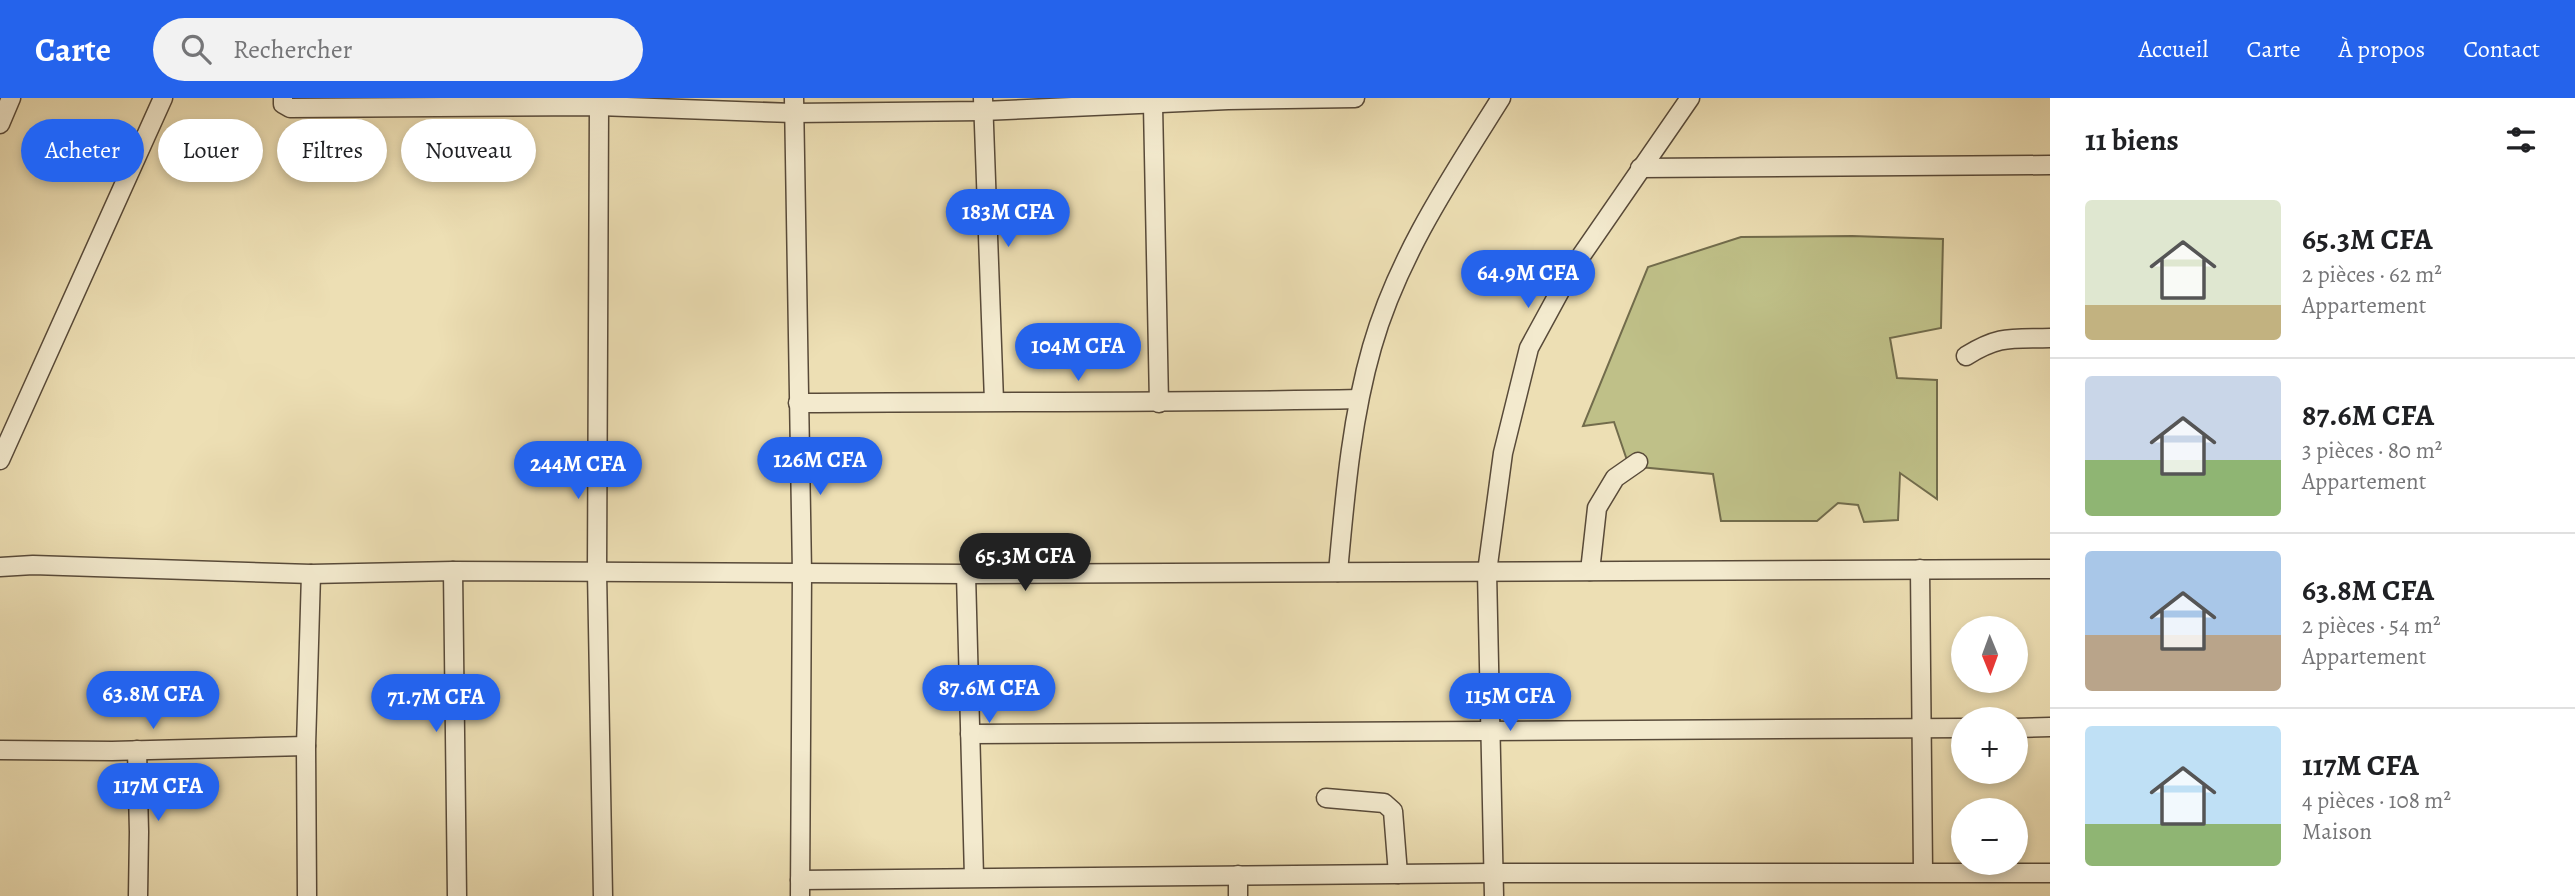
<!DOCTYPE html>
<html lang="fr">
<head>
<meta charset="utf-8">
<style>
	:root { --surface:#fff; --page:#f2f2f2; --text:#202124; --muted:#757577; --line:#e0e0e0; --accent:#2563eb }
	body { margin:0; font-family:Alegreya,serif; background:var(--page); color:var(--text); height:100vh; display:flex; flex-direction:column; font-size:26px; white-space:nowrap }
	* { box-sizing:border-box; margin:0 }
	p { font-size:23px; color:var(--muted) }
	.icon { flex:none; width:38px; height:38px; fill:none; stroke:currentColor; stroke-width:2; stroke-linecap:round; stroke-linejoin:round }
	.map { position:relative; flex:1; overflow:hidden }
	.drawer { display:flex; flex-direction:column; background:var(--surface); width:525px }
	.drawer>* { flex:none }
	.top-card { position:absolute; left:21px; top:21px; width:665px; height:63px; display:flex; gap:14px }
	.needle { width:46px; rotate:179deg }
	.buttons { position:absolute; left:1951px; top:518px; display:grid; gap:14px }
	.buttons a { display:grid; place-items:center; width:77px; height:77px; border-radius:50%; background:var(--surface); box-shadow:0 4px 10px #0003; font-size:35px }
	.price { position:absolute; translate:-50% -60px; padding:0 16px; border-radius:24px; background:var(--accent); color:#fff; font-size:23px; line-height:46px; filter:drop-shadow(0 2px 4px #0008) }
	.price::after { content:''; position:absolute; left:50%; top:42px; width:21px; height:16px; margin-left:-10px; background:inherit; clip-path:polygon(0 0,100% 0,50% 100%) }
	.price.active { background:#222; color:#fff }
	ul { padding:0; list-style:none }
	li { display:flex; align-items:center; gap:21px; height:175px; padding:0 35px }
	li+li { border-top:2px solid var(--line) }
	li span { display:grid; place-items:center; flex:none; width:196px; height:140px; border-radius:7px; color:#555 }
	li>.icon { margin-inline-start:auto }
	span .icon { width:84px; height:84px; fill:#fffc; stroke-width:1 }
	li b { font-size:30px }
	h2 { display:flex; justify-content:space-between; align-items:center; height:84px; padding:0 35px; font-size:30px }
	.tag { padding:0 24px; border-radius:32px; background:var(--surface); box-shadow:0 4px 10px #0003; font-size:24px; line-height:63px }
	.tag.active { background:var(--accent); color:#fff }
	header { display:flex; align-items:center; gap:42px; box-sizing:border-box; height:98px; padding:0 35px; background:var(--accent); color:#fff }
	header strong { font-size:33px }
	nav { display:flex; gap:38px; margin-inline-start:auto; font-size:24px }
	.search { width:490px; height:63px; background:var(--page); display:flex; align-items:center; gap:18px; box-sizing:border-box; padding:0 24px; border-radius:38px; color:var(--muted); font-size:26px }
	main { display:flex; flex:1; min-height:0 }
	.map>svg:first-child { display:block }
	.green { fill:#bfc088; stroke:#726c4c; stroke-width:2 }
	.lines { fill:none; stroke-linecap:round; stroke-linejoin:round }
	.minor-casing { stroke:#584a39; stroke-width:21 }
	.minor { stroke:#f3eace; stroke-width:18 }
</style>
</head>
<body>
<header>
<strong>Carte</strong>
<div class="search"><svg class="icon" aria-label="search" viewBox="0 0 24 24"><circle cx="10" cy="10" r="6"/><path d="M15 15l6 6"/></svg>Rechercher</div>
<nav><a>Accueil</a><a>Carte</a><a>À propos</a><a>Contact</a></nav>
</header>
<main>
<div class="map">
<svg width="2050" height="798" viewBox="0 0 2050 798">
	<rect width="100%" height="100%" fill="#eddfb4"/>
	<filter id="stains"><feTurbulence type="fractalNoise" baseFrequency=".00286" numOctaves="4"/><feColorMatrix values="0 0 0 0 .2 0 0 0 0 .09 0 0 0 0 .02 0 0 0 .5 -.17"/></filter>
	<radialGradient id="worn" r=".72"><stop offset=".6" stop-color="#630" stop-opacity="0"/><stop offset="1" stop-color="#630" stop-opacity=".3"/></radialGradient>
	<path class="green" d="M 1852,138 L 1943,141 L 1941,230 L 1890,240 L 1897,280 L 1937,282 L 1937,401 L 1900,375 L 1898,422 L 1864,424 L 1858,407 L 1838,405 L 1817,423 L 1721,423 L 1713,376 L 1629,368 L 1614,324 L 1583,328 L 1648,169 L 1741,139 Z"/>
	<g class="lines">
		<defs>
			<g id="minor">
				<path d="M 283,0 L 283,6 L 290,10 L 599,8 L 793,15 L 983,13 L 1228,2 L 1355,0"/>
				<path d="M 794,0 L 802,475 L 800,798"/>
				<path d="M 983,0 L 994,303"/>
				<path d="M 1153,7 L 1159,305"/>
				<path d="M 599,8 L 597,474 L 603,798"/>
				<path d="M 0,26 L 11,0"/>
				<path d="M 1640,70 L 2050,67"/>
				<path d="M 1966,258 C 2000,237 2011,241 2050,240"/>
				<path d="M 798,305 C 985,303 1172,305 1359,301"/>
				<path d="M 0,362 L 163,0"/>
				<path d="M 0,469 L 33,467 L 311,476 L 453,473 L 966,476 L 2050,471"/>
				<path d="M 1920,471 L 1923,773"/>
				<path d="M 453,473 L 457,798"/>
				<path d="M 1590,473 L 1597,410 L 1615,380 L 1638,364"/>
				<path d="M 1338,474 C 1345,398 1351,322 1372,249 C 1398,158 1452,78 1501,0"/>
				<path d="M 966,476 L 974,779"/>
				<path d="M 2016,630 L 2050,629"/>
				<path d="M 970,636 L 1964,630"/>
				<path d="M 0,652 L 112,653 L 306,648"/>
				<path d="M 137,652 L 139,734 L 138,798"/>
				<path d="M 1326,700 L 1384,705 L 1393,713 L 1398,776"/>
				<path d="M 1238,777 L 1238,798"/>
				<path d="M 800,782 L 1493,775 L 2050,775"/>
				<path d="M 307,798 L 306,648 L 311,476"/>
				<path d="M 1494,798 L 1487,474 L 1503,355 L 1529,250 L 1572,171 L 1690,0"/>
			</g>
		</defs>
		<use href="#minor" class="minor-casing"/>
		<use href="#minor" class="minor"/>
	</g>
	<rect width="100%" height="100%" filter="url(#stains)"/>
	<rect width="100%" height="100%" fill="url(#worn)"/>
</svg>
<div class="buttons">
<a><svg class="needle" viewBox="-14 -14 28 28"><path d="M0-13l5 13h-10z" fill="#e53935"/><path d="M0 13l5-13h-10z" fill="#757577"/></svg></a>
<a>+</a>
<a>−</a>
</div>
<b class="price" style="left:1008px;top:151px">183M CFA</b>
<b class="price" style="left:1528px;top:212px">64.9M CFA</b>
<b class="price" style="left:1078px;top:285px">104M CFA</b>
<b class="price" style="left:820px;top:399px">126M CFA</b>
<b class="price" style="left:578px;top:403px">244M CFA</b>
<b class="price active" style="left:1025px;top:495px">65.3M CFA</b>
<b class="price" style="left:989px;top:627px">87.6M CFA</b>
<b class="price" style="left:153px;top:633px">63.8M CFA</b>
<b class="price" style="left:1510px;top:635px">115M CFA</b>
<b class="price" style="left:436px;top:636px">71.7M CFA</b>
<b class="price" style="left:158px;top:725px">117M CFA</b>
<div class="top-card">
<a class="tag active">Acheter</a>
<a class="tag">Louer</a>
<a class="tag">Filtres</a>
<a class="tag">Nouveau</a>
</div>
</div>
<section class="drawer">
<h2>11 biens<svg class="icon" aria-label="filters" viewBox="0 0 24 24"><path d="M4 7h16M4 17h16"/><circle cx="9" cy="7" r="2"/><circle cx="15" cy="17" r="2"/></svg></h2>
<ul>
<li><span style="background:linear-gradient(#dfe7d0 75%,#c2b280 0)"><svg class="icon" aria-label="home" viewBox="0 0 24 24"><path d="M3 11l9-7 9 7M6 9v11h12V9"/></svg></span><div><b>65.3M CFA</b><p>2 pièces · 62 m²</p><p>Appartement</p></div></li>
<li><span style="background:linear-gradient(#c9d6e8 60%,#8fb573 0)"><svg class="icon" aria-label="home" viewBox="0 0 24 24"><path d="M3 11l9-7 9 7M6 9v11h12V9"/></svg></span><div><b>87.6M CFA</b><p>3 pièces · 80 m²</p><p>Appartement</p></div></li>
<li><span style="background:linear-gradient(#a9c7e8 60%,#b9a48a 0)"><svg class="icon" aria-label="home" viewBox="0 0 24 24"><path d="M3 11l9-7 9 7M6 9v11h12V9"/></svg></span><div><b>63.8M CFA</b><p>2 pièces · 54 m²</p><p>Appartement</p></div></li>
<li><span style="background:linear-gradient(#bfe0f5 70%,#8fb573 0)"><svg class="icon" aria-label="home" viewBox="0 0 24 24"><path d="M3 11l9-7 9 7M6 9v11h12V9"/></svg></span><div><b>117M CFA</b><p>4 pièces · 108 m²</p><p>Maison</p></div></li>
</ul>
</section>
</main>
</body>
</html>
